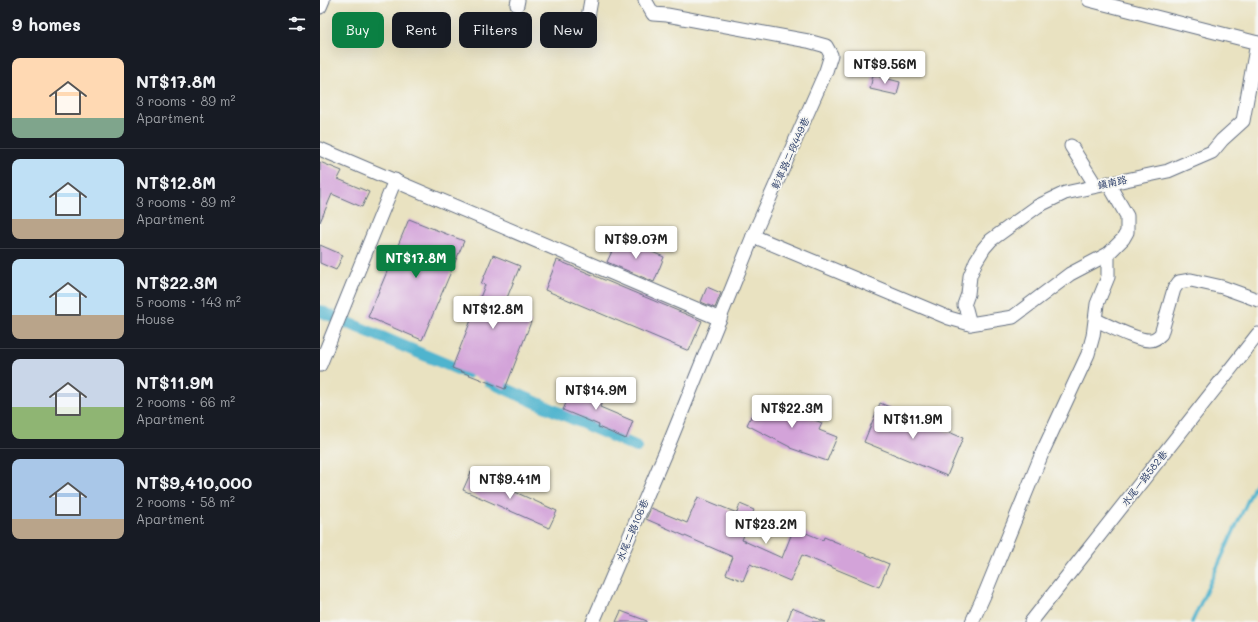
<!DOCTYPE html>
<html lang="en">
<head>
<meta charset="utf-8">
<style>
	:root { --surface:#171b24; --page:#242831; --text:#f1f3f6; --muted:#9ea1a6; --line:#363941; --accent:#0b8043 }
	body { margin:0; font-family:Mali,"LXGW WenKai TC",sans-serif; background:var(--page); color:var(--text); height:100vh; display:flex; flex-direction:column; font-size:15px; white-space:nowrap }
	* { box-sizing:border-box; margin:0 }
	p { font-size:13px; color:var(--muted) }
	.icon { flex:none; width:22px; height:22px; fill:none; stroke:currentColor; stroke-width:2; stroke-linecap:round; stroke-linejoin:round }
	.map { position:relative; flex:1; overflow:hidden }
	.side { display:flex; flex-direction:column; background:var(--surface); width:320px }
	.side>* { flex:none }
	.banner { position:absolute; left:12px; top:12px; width:380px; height:36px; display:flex; gap:8px }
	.price { position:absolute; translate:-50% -34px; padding:0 9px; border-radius:4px; background:#fff; color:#222; font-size:13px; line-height:26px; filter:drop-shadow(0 1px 2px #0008) }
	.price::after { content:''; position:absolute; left:50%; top:24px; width:12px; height:9px; margin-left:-6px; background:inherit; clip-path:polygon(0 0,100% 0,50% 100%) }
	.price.selected { background:var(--accent); color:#fff }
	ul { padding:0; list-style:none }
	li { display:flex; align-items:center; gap:12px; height:100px; padding:0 12px }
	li+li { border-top:1px solid var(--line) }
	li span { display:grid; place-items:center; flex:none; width:112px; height:80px; border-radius:8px; color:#555 }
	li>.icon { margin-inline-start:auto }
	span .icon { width:48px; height:48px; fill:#fffc; stroke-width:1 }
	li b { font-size:17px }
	h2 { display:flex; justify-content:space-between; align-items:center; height:48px; padding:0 12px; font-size:17px }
	.pill { padding:0 14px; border-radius:8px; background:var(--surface); box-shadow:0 4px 16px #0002; font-size:14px; line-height:36px }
	.pill.selected { background:var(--accent); color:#fff }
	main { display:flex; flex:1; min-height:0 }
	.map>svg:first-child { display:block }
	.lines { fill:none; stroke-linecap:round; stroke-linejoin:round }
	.stream { stroke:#4fb4ce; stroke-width:3.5 }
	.canal { stroke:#4fb4ce; stroke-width:12 }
	.building { fill:#d3a3d9 }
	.minor-casing { stroke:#636e81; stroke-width:15 }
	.minor { stroke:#fff; stroke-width:13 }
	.labels { text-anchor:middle; stroke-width:3.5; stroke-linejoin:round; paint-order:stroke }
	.street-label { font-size:10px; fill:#1b2f5e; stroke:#f6f6f2 }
</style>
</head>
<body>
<main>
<section class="side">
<h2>9 homes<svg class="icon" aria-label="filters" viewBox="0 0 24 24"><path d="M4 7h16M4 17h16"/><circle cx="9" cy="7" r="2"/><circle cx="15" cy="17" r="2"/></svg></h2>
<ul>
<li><span style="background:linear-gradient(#ffd9b3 75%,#7fa58c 0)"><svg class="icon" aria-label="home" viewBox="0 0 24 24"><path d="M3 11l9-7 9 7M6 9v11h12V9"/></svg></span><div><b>NT$17.8M</b><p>3 rooms · 89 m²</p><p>Apartment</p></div></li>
<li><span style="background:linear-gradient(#bfe0f5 75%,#b9a48a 0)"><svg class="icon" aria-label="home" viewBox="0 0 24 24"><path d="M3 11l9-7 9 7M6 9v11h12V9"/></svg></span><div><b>NT$12.8M</b><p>3 rooms · 89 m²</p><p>Apartment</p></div></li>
<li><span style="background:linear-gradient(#bfe0f5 70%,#b9a48a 0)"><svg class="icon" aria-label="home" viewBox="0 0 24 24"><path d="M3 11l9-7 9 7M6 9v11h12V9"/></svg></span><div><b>NT$22.3M</b><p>5 rooms · 143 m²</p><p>House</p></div></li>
<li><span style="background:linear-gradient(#c9d6e8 60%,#8fb573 0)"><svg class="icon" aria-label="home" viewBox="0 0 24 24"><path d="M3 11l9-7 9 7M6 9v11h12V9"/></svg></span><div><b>NT$11.9M</b><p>2 rooms · 66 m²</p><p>Apartment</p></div></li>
<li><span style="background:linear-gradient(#a9c7e8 75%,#b9a48a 0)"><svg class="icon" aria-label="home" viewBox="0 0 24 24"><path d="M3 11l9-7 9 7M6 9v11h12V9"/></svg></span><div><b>NT$9,410,000</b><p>2 rooms · 58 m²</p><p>Apartment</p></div></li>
</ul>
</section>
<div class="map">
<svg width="938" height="622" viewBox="0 0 938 622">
	<rect width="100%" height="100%" fill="#f6f6f2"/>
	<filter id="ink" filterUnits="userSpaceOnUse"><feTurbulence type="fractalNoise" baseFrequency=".025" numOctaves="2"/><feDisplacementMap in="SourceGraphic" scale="8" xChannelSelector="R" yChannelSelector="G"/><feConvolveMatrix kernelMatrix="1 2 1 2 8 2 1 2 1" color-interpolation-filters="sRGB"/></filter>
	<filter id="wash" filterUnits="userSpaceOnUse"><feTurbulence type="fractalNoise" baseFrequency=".012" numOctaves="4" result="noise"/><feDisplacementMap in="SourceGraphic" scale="16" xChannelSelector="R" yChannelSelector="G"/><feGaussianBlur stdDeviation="0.9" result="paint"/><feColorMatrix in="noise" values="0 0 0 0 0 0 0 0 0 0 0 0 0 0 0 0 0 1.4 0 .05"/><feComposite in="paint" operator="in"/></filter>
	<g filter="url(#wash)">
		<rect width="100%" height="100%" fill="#e9e2c1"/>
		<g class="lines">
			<path class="stream" d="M 872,622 L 938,478"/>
			<g class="canal">
				<path d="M 0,311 L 147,373"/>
				<path d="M 170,382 L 317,447"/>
			</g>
		</g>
		<g id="blocks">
			<g class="building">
				<path d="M 553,75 L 580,82 L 577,95 L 550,89 Z"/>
				<path d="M 0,162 L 22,171 L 18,179 L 49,192 L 42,207 L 12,194 L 0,222 Z"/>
				<path d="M 89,219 L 144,241 L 102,340 L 48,317 Z"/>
				<path d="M 298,238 L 344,257 L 334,282 L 287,262 Z"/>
				<path d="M 0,245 L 23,255 L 16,270 L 0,263 Z"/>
				<path d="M 173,255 L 200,266 L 182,310 L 211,322 L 185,389 L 132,368 L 165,285 L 161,284 Z"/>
				<path d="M 237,260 L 382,321 L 369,351 L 225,290 Z"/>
				<path d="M 387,287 L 401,293 L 395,308 L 381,302 Z"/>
				<path d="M 255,382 L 285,395 L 280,407 L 313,421 L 306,439 L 278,427 L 279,425 L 243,410 Z"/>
				<path d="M 440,397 L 502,423 L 499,430 L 517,437 L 507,461 L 470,448 L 470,447 L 427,425 Z"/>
				<path d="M 560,403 L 643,438 L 627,476 L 544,442 Z"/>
				<path d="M 151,472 L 237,511 L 229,528 L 143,490 Z"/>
				<path d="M 378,497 L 417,513 L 420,504 L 434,510 L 422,540 L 462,558 L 474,528 L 503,540 L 504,537 L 569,564 L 559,587 L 482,555 L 470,581 L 430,564 L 423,581 L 406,574 L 413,557 L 326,519 L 331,508 L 367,523 Z"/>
				<path d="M 472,608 L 506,622 L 467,622 Z"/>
				<path d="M 301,611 L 327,621 L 327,622 L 296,622 Z"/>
			</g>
		</g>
	</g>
	<g filter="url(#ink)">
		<use href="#blocks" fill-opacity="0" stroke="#636e81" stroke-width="1"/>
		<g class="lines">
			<defs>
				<g id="minor">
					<path d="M 769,0 L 938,43"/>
					<path d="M 197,5 L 198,0"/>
					<path d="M 0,7 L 3,0"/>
					<path d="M 268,17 L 271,0"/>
					<path d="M 751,146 L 776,186"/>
					<path d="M 0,149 L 400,319"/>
					<path d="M 433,236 L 629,318 L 650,324 L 693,317 L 750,274 L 788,254 L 803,239 L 807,232 L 807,216 L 788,183"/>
					<path d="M 776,320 C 788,325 817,341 830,340 C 835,340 838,337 841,334 L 854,289 L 859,282 L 871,280 L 902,287 L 938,300"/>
					<path d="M 650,324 L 646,309 L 644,305 L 648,294 L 650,276 L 656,261 L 664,248 L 671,240 L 718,206 L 745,193 L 848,171 L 892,152 L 902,140 L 923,121 L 937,43"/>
					<path d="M 0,365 L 75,180"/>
					<path d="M 273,622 L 351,439 L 433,236 L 506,71 L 511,55 L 506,46 L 488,41 L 347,15 L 333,14 L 325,0"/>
					<path d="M 652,622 L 666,591 L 723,451 L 768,354 L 773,336 L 777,304 L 788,277 L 788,254"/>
					<path d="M 711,622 L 938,334"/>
				</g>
			</defs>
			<use href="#minor" class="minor-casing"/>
			<use href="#minor" class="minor"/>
		</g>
	</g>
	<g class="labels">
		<g class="street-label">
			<text transform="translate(470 153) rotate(-66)" y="4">彰草路二段449巷</text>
			<text transform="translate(792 182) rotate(-12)" y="4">鎮南路</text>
			<text transform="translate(824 478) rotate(-52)" y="4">水尾一路582巷</text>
			<text transform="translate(312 530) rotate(-67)" y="4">水尾二路106巷</text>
		</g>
	</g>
</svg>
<b class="price" style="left:565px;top:85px">NT$9.56M</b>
<b class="price" style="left:316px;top:260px">NT$9.07M</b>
<b class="price selected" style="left:96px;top:279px">NT$17.8M</b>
<b class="price" style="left:173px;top:330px">NT$12.8M</b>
<b class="price" style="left:276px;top:411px">NT$14.9M</b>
<b class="price" style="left:472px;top:429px">NT$22.3M</b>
<b class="price" style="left:593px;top:440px">NT$11.9M</b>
<b class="price" style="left:190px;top:500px">NT$9.41M</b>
<b class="price" style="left:446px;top:545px">NT$23.2M</b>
<div class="banner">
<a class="pill selected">Buy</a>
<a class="pill">Rent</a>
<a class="pill">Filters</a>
<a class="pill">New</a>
</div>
</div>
</main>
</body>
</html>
